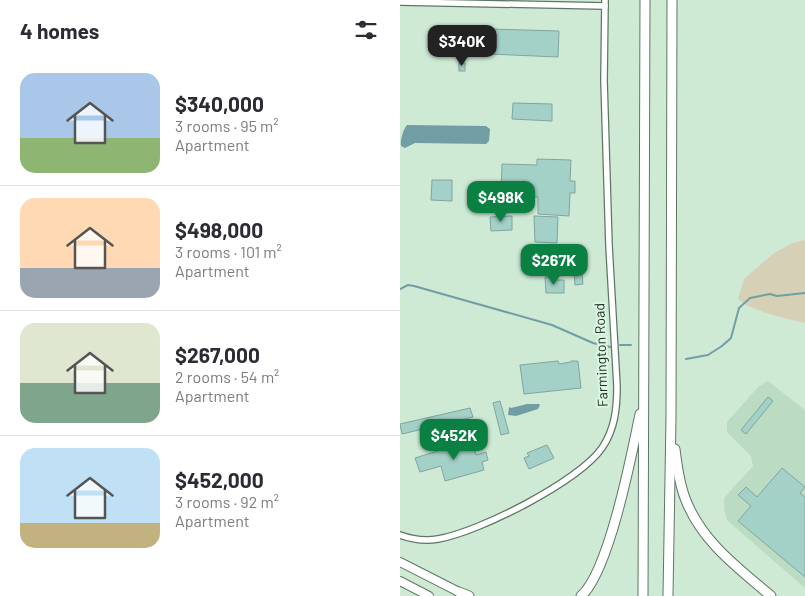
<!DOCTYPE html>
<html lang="en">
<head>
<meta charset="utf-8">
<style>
	:root { --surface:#fff; --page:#f2f2f3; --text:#2b2b33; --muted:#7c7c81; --line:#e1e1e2; --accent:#0b8043 }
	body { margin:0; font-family:Barlow,sans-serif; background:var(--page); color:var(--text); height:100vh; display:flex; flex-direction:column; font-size:19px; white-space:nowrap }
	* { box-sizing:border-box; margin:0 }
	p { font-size:16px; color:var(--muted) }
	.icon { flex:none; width:28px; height:28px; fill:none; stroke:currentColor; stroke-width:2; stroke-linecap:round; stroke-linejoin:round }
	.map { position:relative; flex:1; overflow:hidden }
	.details { display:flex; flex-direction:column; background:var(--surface); width:400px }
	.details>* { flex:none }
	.price { position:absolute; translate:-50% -42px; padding:0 11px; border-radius:10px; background:var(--accent); color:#fff; font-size:16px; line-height:32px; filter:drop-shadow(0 1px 2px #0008) }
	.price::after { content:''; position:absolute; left:50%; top:30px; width:15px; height:11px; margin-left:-8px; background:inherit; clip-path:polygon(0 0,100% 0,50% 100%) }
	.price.active { background:#222; color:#fff }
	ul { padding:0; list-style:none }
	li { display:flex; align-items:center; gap:15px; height:125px; padding:0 20px }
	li+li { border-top:1px solid var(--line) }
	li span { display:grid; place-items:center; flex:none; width:140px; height:100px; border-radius:15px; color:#555 }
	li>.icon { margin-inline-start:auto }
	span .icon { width:60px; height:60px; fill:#fffc; stroke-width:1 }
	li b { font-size:21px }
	h2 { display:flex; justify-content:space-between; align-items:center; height:60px; padding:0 20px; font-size:21px }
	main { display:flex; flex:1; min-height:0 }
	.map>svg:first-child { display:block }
	.built { fill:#bbdcc3 }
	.green { fill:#d5d0b6 }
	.water { fill:#719ea5 }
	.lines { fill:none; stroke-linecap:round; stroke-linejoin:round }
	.stream { stroke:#719ea5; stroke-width:2 }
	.building { fill:#a4d1c7; stroke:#81a49d }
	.minor-casing { stroke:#5e7765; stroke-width:8 }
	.major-casing { stroke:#5e7765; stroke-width:10 }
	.highway-casing { stroke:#5e7765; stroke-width:11 }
	.minor { stroke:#fff; stroke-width:5.5 }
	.major { stroke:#fff; stroke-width:8 }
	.highway { stroke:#fff; stroke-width:9 }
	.labels { text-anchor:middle; stroke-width:4; stroke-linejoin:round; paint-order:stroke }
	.street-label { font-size:14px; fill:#1e2820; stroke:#dbf7e2 }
</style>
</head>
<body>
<main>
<section class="details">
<h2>4 homes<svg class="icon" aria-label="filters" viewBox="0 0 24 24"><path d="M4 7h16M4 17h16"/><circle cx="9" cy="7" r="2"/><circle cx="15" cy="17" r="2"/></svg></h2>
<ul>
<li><span style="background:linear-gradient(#a9c7e8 65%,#8fb573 0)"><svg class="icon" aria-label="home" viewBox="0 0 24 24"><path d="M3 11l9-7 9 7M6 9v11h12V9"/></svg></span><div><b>$340,000</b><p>3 rooms · 95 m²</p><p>Apartment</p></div></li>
<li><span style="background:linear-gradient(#ffd9b3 70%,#9aa5b1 0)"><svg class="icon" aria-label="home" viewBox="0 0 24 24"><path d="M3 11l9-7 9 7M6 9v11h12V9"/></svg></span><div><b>$498,000</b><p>3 rooms · 101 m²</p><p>Apartment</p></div></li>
<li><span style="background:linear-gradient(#dfe7d0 60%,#7fa58c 0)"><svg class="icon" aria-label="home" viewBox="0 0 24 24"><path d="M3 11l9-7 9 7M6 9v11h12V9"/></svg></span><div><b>$267,000</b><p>2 rooms · 54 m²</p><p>Apartment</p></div></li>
<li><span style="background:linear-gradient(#bfe0f5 75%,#c2b280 0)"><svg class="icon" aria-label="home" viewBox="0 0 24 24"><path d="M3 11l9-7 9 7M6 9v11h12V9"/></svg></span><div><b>$452,000</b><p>3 rooms · 92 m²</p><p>Apartment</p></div></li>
</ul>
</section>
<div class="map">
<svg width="405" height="596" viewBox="0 0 405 596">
	<rect width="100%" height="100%" fill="#ceead5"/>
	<path class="built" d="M 368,381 L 405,410 L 405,588 L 327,520 L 324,509 L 324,498 L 353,466 L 351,456 L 327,432 L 327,422 L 359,386 Z"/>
	<path class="green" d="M 405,240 L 405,323 C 386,318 353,312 338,299 L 344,279 L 374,253 L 393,243 Z"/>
	<g class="water">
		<path d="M 7,125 L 86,126 L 90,129 L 89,141 L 86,144 L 15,143 L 5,148 L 1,146 C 0,140 3,130 7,125 Z"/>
		<path d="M 127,404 L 139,404 L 140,405 L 138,409 L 116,416 L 108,415 L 109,407 L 111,408 Z"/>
	</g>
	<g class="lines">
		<g class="stream">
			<path d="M 0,289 L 8,285 L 14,286 L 152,325 L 193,343 L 210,347"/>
			<path d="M 220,345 L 231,345"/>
			<path d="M 286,359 L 308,355 L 322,346 L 331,338 L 339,308 L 350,298 L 370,294 L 377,296 L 405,293"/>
		</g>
	</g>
	<g class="building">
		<path d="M 90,29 L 159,31 L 158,57 L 89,54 Z"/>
		<rect x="59" y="63" width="6" height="8"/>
		<path d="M 113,103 L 152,104 L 152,121 L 112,119 Z"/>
		<path d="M 137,159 L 171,160 L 170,181 L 175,181 L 175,193 L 170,193 L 169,216 L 138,214 L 138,197 L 101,196 L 102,164 L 137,165 Z"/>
		<path d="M 32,180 L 52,180 L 52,201 L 31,200 Z"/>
		<path d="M 112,216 L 112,230 L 91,231 L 90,217 Z"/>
		<path d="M 134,216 L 158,217 L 157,243 L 135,242 Z"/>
		<path d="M 174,272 L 182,272 L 183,284 L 175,285 Z"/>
		<path d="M 145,277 L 152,277 L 152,280 L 164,280 L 164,293 L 146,293 Z"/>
		<path d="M 158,361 L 159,364 L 171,362 L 171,361 L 178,361 L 181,388 L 124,394 L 120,365 Z"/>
		<path d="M 368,397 L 373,401 L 346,434 L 341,430 Z"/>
		<path d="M 100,401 L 109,433 L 101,435 L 93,403 Z"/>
		<path d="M 70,408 L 73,417 L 2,434 L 0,424 Z"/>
		<path d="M 67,440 L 67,443 L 72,442 L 76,455 L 86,452 L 88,460 L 82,462 L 84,470 L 45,481 L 41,466 L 20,472 L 15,458 L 44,449 L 43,446 L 48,445 L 49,448 L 63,444 L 62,442 Z"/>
		<path d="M 147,445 L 154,458 L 129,469 L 124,458 L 129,456 L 127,453 Z"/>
		<path d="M 382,468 L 405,487 L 400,493 L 405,497 L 405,577 L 338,521 L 351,506 L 338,495 L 346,487 L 357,497 Z"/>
	</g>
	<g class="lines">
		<defs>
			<g id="minor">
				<path d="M 0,2 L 205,6"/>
				<path d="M 0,535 C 11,539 26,541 38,539 C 79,532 178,482 202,448 C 215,429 217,408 217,386 L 209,246 L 204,81 L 205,0"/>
			</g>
			<g id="major">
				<path d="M 0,562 L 63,594"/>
				<path d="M 0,581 L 29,596"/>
			</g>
			<g id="highway">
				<path d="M 275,449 C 277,466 279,482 285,498 C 301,541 337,567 371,596"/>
				<path d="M 59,592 L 69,596"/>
				<path d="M 181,596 C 209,572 232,453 240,414"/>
				<path d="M 243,596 L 245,0"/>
				<path d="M 268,596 L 271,417 L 272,0"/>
			</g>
		</defs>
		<use href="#minor" class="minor-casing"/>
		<use href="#major" class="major-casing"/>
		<use href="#highway" class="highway-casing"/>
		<use href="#minor" class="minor"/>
		<use href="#major" class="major"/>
		<use href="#highway" class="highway"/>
	</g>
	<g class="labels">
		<g class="street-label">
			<text transform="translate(201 355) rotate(-92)" y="5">Farmington Road</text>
		</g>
	</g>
</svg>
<b class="price active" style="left:62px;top:67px">$340K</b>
<b class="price" style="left:101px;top:223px">$498K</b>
<b class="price" style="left:154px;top:286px">$267K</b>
<b class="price" style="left:54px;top:461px">$452K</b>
</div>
</main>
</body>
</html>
